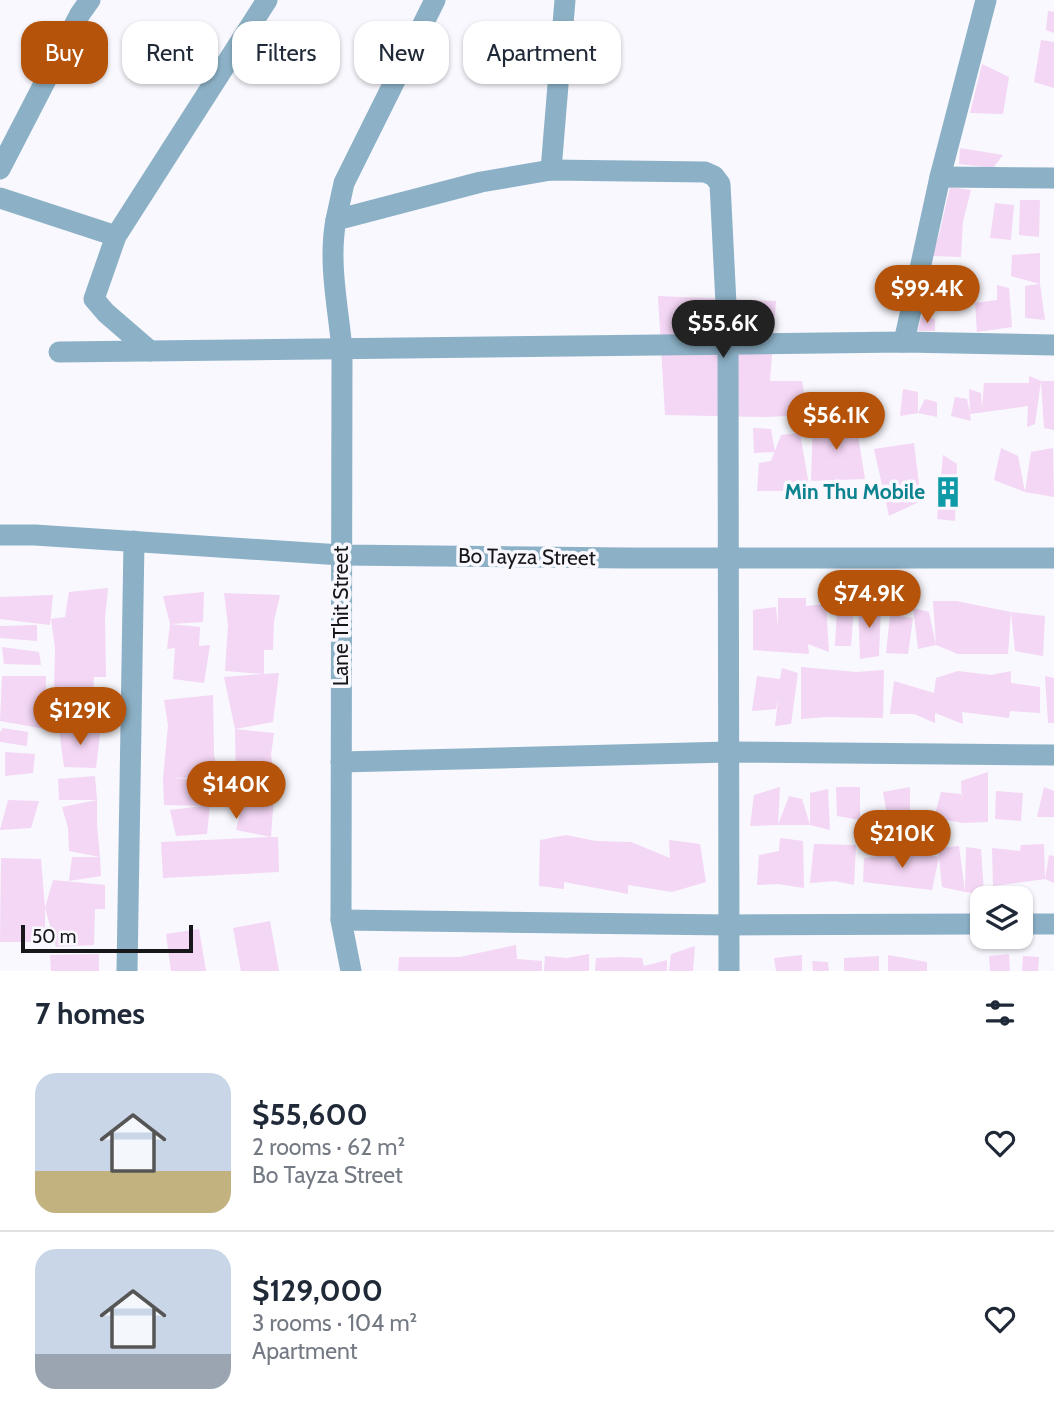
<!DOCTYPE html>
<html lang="en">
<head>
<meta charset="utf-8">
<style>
	:root { --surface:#fff; --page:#f6f6f7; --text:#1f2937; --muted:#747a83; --line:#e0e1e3; --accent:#b45309 }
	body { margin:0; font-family:Cabin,sans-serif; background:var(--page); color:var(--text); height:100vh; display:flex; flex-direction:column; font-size:26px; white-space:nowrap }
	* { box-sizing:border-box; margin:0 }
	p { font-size:23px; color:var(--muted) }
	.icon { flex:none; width:38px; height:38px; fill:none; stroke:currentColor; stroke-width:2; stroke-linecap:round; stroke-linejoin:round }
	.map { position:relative; height:971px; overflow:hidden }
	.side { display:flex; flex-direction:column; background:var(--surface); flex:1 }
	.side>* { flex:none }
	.hud { position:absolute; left:21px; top:21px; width:700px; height:63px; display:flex; gap:14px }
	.buttons { position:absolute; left:970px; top:886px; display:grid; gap:14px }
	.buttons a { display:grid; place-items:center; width:63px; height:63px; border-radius:14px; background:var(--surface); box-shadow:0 2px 5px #0004; font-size:35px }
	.scale { position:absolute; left:21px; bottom:18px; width:172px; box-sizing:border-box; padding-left:7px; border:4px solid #171719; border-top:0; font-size:19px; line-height:24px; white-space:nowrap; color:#171719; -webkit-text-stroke:5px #f8f8fe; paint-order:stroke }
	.price { position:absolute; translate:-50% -60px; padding:0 16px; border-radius:24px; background:var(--accent); color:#fff; font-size:23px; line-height:46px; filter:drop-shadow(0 2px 4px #0008) }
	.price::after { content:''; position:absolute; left:50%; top:42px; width:21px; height:16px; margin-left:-10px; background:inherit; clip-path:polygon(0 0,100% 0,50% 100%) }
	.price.on { background:#222; color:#fff }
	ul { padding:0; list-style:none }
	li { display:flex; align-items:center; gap:21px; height:175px; padding:0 35px }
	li+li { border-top:2px solid var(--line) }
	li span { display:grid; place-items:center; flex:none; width:196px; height:140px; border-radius:21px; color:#555 }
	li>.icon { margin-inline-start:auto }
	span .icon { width:84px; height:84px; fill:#fffc; stroke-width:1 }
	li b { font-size:30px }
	h2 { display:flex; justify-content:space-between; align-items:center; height:84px; padding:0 35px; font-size:30px }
	.pill { padding:0 24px; border-radius:21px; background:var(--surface); box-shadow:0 2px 5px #0004; font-size:24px; line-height:63px }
	.pill.on { background:var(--accent); color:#fff }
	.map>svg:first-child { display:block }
	.building { fill:#f4d6f5 }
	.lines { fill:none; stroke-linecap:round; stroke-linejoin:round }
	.street { stroke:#8cb1c6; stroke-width:21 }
	.labels { text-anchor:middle; stroke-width:7; stroke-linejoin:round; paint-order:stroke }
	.culture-label { font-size:21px; font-weight:bold; fill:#0d838f; stroke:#f8f8fe; text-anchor:end }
	.street-label { font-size:21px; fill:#171719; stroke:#f8f8fe }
</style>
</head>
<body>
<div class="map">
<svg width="1054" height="971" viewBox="0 0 1054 971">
	<rect width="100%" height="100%" fill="#f8f8fe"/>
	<g class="building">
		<path d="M 1048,11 L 1054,12 L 1054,33 L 1046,30 Z"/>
		<path d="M 1041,40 L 1054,42 L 1054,88 L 1034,82 Z"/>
		<path d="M 982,64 L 1009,77 L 1003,114 L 970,113 Z"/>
		<path d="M 960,148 L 1003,155 L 993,168 L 959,164 Z"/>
		<path d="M 950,187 L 971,190 L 963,222 L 961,257 L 931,256 L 939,235 Z"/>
		<path d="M 1020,200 L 1040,200 L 1039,237 L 1019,235 Z"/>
		<path d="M 995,203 L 1014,205 L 1011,240 L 990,238 Z"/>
		<path d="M 1040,253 L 1040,284 L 1011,276 L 1012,255 Z"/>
		<path d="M 1040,284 L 1045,320 L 1025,318 L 1025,286 Z"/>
		<path d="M 997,285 L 1009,288 L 1012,327 L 977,332 L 975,303 L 997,300 Z"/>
		<path d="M 658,296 L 776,301 L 770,381 L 802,381 L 808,415 L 767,417 L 665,415 Z"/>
		<path d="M 921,317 L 935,319 L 935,331 L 918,331 Z"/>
		<path d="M 1029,376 L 1041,381 L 1035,424 L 1027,427 L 1028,406 L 970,414 L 971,421 L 951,416 L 955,397 L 967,399 L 970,414 L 969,389 L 981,393 L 982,409 L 984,383 L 1029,383 Z"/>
		<path d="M 1041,381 L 1054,381 L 1054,430 L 1044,428 Z"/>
		<path d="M 903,389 L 918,392 L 918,413 L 925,399 L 937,402 L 937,417 L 918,413 L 900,416 Z"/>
		<path d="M 813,420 L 856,423 L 865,479 L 811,481 Z"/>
		<path d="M 753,428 L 771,429 L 775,452 L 754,453 Z"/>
		<path d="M 800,433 L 810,491 L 757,491 L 759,463 L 771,461 L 781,435 Z"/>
		<path d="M 914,443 L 921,501 L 889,516 L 874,449 Z"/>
		<path d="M 1001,448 L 1018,456 L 1025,492 L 1031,452 L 1053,448 L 1054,497 L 1025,492 L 994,480 Z"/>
		<path d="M 943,455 L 957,464 L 955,521 L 937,519 Z"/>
		<path d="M 108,588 L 105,618 L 106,677 L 94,677 L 93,698 L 110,698 L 112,722 L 62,721 L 67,698 L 90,698 L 54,695 L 55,648 L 51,619 L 65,617 L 69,592 Z"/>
		<path d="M 204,592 L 203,622 L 170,624 L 163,596 Z"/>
		<path d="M 224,593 L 280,595 L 274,621 L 273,650 L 264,650 L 264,674 L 279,673 L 273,722 L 235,729 L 224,677 L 264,674 L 225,671 L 228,625 Z"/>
		<path d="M 53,595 L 50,625 L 0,619 L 0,597 Z"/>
		<path d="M 778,598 L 806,598 L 806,606 L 826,604 L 829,652 L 808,644 L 809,654 L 753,650 L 753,610 L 776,607 L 778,627 Z"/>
		<path d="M 933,601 L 956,601 L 1011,612 L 1008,654 L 958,654 L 936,645 L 918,649 L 913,608 L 929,612 L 936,645 Z"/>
		<path d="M 858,602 L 881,606 L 879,656 L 860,659 Z"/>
		<path d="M 854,606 L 851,646 L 835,646 L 837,608 Z"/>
		<path d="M 1011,612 L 1045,616 L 1043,656 L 1015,651 Z"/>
		<path d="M 890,615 L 913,618 L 908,654 L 886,653 Z"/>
		<path d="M 170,624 L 200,627 L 199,646 L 210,645 L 204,683 L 173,679 L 175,648 L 167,649 Z"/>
		<path d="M 37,625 L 37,641 L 0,638 L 0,626 Z"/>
		<path d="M 2,647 L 39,652 L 41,665 L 4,664 Z"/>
		<path d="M 801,667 L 856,672 L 884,670 L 883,718 L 827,717 L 801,719 Z"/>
		<path d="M 782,668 L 798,673 L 791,724 L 775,726 L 778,699 L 776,709 L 752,711 L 757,676 L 780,679 Z"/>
		<path d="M 958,671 L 991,675 L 1011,671 L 1011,683 L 1040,687 L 1040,713 L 1010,711 L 1009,718 L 962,712 L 963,724 L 935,713 L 935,723 L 914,714 L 890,714 L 894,681 L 934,693 L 936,678 Z"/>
		<path d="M 2,676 L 46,676 L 45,729 L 0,721 Z"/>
		<path d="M 1045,676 L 1054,678 L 1054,723 L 1048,723 Z"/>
		<path d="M 213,695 L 214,756 L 221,777 L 171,778 L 206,780 L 203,806 L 164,805 L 163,779 L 168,725 L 164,700 Z"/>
		<path d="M 101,726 L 96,768 L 64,767 L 59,729 Z"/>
		<path d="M 3,728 L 28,732 L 27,746 L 0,742 L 0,732 Z"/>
		<path d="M 235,729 L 274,733 L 271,755 L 275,780 L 271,837 L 278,837 L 279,872 L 163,878 L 161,842 L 271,837 L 236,830 L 242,805 L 236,781 Z"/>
		<path d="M 5,752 L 35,754 L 33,773 L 5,776 Z"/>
		<path d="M 988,772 L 988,822 L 963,823 L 934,818 L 941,792 L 961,794 L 962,804 L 961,781 Z"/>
		<path d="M 95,776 L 97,800 L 97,825 L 100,857 L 69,851 L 68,828 L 62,807 L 97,800 L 59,800 L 58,779 Z"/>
		<path d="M 780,787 L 778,825 L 750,826 L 754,795 Z"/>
		<path d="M 836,787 L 860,787 L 860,820 L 837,816 Z"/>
		<path d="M 910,787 L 910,824 L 888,820 L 883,792 Z"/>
		<path d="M 1044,787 L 1054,791 L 1054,817 L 1037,817 Z"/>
		<path d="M 828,789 L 830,830 L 810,825 L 810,793 Z"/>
		<path d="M 996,791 L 1023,793 L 1021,821 L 995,819 Z"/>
		<path d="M 789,796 L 802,799 L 810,825 L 778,825 Z"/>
		<path d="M 8,800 L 39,801 L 31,828 L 0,830 Z"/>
		<path d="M 210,805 L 207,834 L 176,836 L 170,810 Z"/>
		<path d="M 566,835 L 596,841 L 631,842 L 670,858 L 669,840 L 700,844 L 706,882 L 672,892 L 628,885 L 628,894 L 564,882 L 564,889 L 539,886 L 540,840 Z"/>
		<path d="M 780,838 L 803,841 L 804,888 L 778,884 L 757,885 L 759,855 L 779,851 Z"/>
		<path d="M 814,844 L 856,845 L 854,885 L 835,881 L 810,883 Z"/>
		<path d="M 1044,844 L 1045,879 L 1049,855 L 1054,856 L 1054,883 L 1045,879 L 993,886 L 992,848 L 1020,851 L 1021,845 Z"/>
		<path d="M 959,846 L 965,892 L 942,887 L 938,848 Z"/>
		<path d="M 966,847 L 981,849 L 984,894 L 965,892 Z"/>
		<path d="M 910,852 L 939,857 L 932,890 L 863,882 L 864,858 Z"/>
		<path d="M 72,857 L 100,857 L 101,876 L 69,881 Z"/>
		<path d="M 1,858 L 41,859 L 45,908 L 45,942 L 0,942 Z"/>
		<path d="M 53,880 L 105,885 L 105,909 L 95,909 L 94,945 L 56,947 L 45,908 Z"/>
		<path d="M 270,921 L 279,971 L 241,971 L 233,928 Z"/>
		<path d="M 199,929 L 206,971 L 171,971 L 166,934 Z"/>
		<path d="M 516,945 L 517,959 L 542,961 L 542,971 L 398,971 L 399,957 L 460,957 Z"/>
		<path d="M 695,946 L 693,971 L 669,971 L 671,954 Z"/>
		<path d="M 99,954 L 99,971 L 51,971 L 50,955 Z"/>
		<path d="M 589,954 L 589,971 L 544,971 L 545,956 L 567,958 Z"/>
		<path d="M 1009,954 L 1010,971 L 990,971 L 989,956 Z"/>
		<path d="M 802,955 L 802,971 L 776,971 L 774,958 Z"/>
		<path d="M 888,955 L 927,962 L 927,971 L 888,971 Z"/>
		<path d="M 879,956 L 879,971 L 844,971 L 844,958 Z"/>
		<path d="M 1023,956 L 1039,957 L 1038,971 L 1022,971 Z"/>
		<path d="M 620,957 L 642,958 L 644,966 L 667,960 L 667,971 L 595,971 L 596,958 Z"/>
		<path d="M 812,961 L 828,962 L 829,971 L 813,971 Z"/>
	</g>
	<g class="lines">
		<g class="street">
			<path d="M 0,169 L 80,14 L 90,0"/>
			<path d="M 551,170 L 565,0"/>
			<path d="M 940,177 L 1054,178"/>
			<path d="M 0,198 L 116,236"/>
			<path d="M 336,220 L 344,183 L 435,0"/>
			<path d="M 904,342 L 940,177 L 986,0"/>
			<path d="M 150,351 L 106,313 L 94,299 L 116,236 L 267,0"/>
			<path d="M 59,352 L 904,342 L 1054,345"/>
			<path d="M 0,535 L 35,535 L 341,555 L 627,558 L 1054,558"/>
			<path d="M 341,762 L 728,752 L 1054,755"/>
			<path d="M 341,920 L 728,925 L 982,924"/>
			<path d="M 1020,924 L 1054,924"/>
			<path d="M 127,971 L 134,541"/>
			<path d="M 351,971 L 341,920 L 342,349 C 338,307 328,261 336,220 L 481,182 L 551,170 L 705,172 L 714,176 L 720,184 L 728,344 L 729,971"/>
		</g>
	</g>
	<defs>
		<symbol id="building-bare" viewBox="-9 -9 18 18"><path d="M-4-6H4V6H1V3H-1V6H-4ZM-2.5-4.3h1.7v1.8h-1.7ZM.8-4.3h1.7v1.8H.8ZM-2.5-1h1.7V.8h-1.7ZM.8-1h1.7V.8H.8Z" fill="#0f9aa8" stroke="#f8f8fe" stroke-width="2.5" paint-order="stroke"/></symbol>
	</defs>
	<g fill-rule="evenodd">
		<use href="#building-bare" x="926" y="470" width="44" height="44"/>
	</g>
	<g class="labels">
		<g class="culture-label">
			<text x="925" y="499">Min Thu Mobile</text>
		</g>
		<g class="street-label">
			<text transform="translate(527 557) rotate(1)" y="7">Bo Tayza Street</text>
			<text transform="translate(341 616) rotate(-90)" y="7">Lane Thit Street</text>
		</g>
	</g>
</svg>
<div class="buttons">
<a><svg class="icon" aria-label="layers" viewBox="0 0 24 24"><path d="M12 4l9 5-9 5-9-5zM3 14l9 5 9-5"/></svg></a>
</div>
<div class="scale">50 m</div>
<b class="price" style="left:927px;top:325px">$99.4K</b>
<b class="price on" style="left:723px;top:360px">$55.6K</b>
<b class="price" style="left:836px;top:452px">$56.1K</b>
<b class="price" style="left:869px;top:630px">$74.9K</b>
<b class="price" style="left:80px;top:747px">$129K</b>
<b class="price" style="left:236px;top:821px">$140K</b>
<b class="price" style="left:902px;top:870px">$210K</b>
<div class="hud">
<a class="pill on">Buy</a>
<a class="pill">Rent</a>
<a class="pill">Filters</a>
<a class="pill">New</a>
<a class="pill">Apartment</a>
</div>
</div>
<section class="side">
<h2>7 homes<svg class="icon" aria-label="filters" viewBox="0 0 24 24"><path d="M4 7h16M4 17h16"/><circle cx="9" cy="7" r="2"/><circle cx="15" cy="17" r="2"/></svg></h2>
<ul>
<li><span style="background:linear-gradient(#c9d6e8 70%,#c2b280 0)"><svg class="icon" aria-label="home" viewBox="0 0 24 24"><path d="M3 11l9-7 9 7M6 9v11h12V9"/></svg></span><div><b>$55,600</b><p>2 rooms · 62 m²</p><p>Bo Tayza Street</p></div><svg class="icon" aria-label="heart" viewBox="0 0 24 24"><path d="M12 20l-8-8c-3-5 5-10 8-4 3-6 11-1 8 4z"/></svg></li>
<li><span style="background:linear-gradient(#c9d6e8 75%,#9aa5b1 0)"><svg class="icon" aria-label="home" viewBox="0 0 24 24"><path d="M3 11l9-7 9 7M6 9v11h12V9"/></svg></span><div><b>$129,000</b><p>3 rooms · 104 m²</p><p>Apartment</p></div><svg class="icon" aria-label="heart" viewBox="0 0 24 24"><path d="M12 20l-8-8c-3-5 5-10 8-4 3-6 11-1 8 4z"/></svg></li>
</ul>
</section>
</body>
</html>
